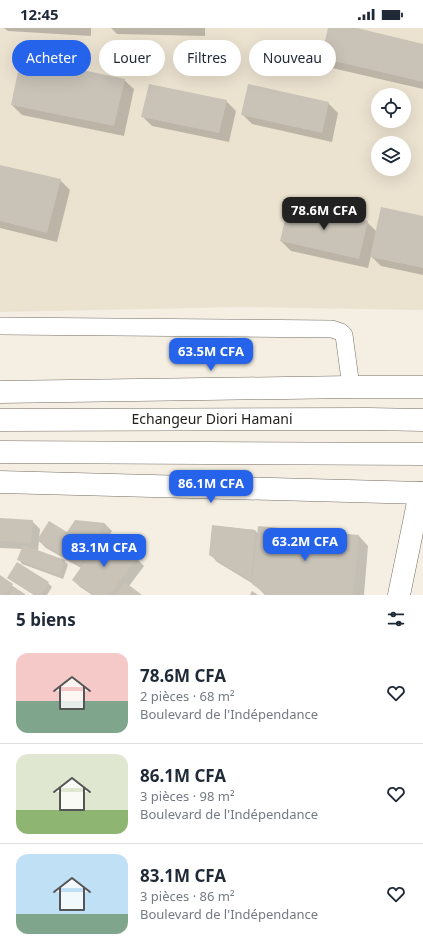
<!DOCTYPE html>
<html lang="fr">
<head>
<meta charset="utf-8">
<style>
	:root { --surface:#fff; --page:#f6f6f7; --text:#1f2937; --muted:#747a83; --line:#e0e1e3; --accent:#2563eb }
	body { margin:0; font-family:"Noto Sans",sans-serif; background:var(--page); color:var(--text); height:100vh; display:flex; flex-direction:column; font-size:15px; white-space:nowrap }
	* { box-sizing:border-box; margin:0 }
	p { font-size:13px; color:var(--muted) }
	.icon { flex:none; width:22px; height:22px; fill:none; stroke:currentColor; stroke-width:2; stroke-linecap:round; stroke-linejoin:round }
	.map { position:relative; height:567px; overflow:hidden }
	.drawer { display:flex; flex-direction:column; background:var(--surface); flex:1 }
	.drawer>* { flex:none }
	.top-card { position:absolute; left:12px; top:12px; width:399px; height:36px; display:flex; gap:8px }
	.buttons { position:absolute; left:371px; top:60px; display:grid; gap:8px }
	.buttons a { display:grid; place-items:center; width:40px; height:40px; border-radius:50%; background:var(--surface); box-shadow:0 4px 16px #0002; font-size:20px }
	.price { position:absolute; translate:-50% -34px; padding:0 9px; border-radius:8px; background:var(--accent); color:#fff; font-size:13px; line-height:26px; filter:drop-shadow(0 1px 2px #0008) }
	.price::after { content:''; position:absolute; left:50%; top:24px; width:12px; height:9px; margin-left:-6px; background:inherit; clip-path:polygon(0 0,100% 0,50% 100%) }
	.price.selected { background:#222; color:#fff }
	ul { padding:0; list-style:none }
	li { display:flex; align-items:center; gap:12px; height:100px; padding:0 16px }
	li+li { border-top:1px solid var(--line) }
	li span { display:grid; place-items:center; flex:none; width:112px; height:80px; border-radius:12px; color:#555 }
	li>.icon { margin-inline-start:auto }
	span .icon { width:48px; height:48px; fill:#fffc; stroke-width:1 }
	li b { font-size:17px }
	h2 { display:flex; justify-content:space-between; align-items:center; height:48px; padding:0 16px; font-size:17px }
	.chip { padding:0 14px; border-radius:18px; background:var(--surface); box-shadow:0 4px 16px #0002; font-size:14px; line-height:36px }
	.chip.selected { background:var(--accent); color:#fff }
	.status { display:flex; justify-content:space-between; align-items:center; height:28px; padding:0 20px; background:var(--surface); direction:ltr }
	.status svg { height:11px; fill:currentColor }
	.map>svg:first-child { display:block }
	.built { fill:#ece2d0; fill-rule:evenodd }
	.shadow { fill:#0003 }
	.building { fill:#c8c2b7 }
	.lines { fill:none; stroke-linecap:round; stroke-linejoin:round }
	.service-casing { stroke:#746e64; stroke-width:18 }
	.tertiary-casing { stroke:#746e64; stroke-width:23 }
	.secondary-casing { stroke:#746e64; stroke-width:23 }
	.primary-casing { stroke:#746e64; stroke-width:23 }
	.service { stroke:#fff; stroke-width:17 }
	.tertiary { stroke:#fff; stroke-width:22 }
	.secondary { stroke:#fff; stroke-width:22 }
	.primary { stroke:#fff; stroke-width:22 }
	.labels { text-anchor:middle; stroke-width:3; stroke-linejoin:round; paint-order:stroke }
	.street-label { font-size:14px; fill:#23211c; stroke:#fff }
</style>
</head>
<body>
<div class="status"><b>12:45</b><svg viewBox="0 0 49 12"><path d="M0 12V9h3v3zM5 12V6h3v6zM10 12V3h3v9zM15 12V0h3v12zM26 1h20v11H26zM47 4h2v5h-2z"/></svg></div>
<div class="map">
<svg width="423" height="567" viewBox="0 0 423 567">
	<rect width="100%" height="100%" fill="#f5efe3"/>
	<path class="built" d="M 0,0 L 423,0 L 423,282 L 243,279 L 0,284 ZM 378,67 L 404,67 L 404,93 L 378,93 ZM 378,115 L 404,115 L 404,141 L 378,141 Z"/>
	<g class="shadow">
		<path d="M 4,0 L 91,0 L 91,8 L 8,3 Z"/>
		<path d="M 111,0 L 205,0 L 205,8 L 117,6 Z"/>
		<path d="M 329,0 L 352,0 L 423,17 L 423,61 L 332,40 L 322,30 Z"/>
		<path d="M 124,52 L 134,61 L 124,108 L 22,87 L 12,77 Z"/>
		<path d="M 226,73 L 236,83 L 229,114 L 152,98 L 142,88 Z"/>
		<path d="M 328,75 L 338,85 L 332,114 L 252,96 L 243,87 Z"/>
		<path d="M 0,138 L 60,152 L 70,162 L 57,214 L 0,200 Z"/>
		<path d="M 423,189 L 423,247 L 381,238 L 371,228 L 368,240 L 291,223 L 281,213 L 367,194 L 377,204 Z"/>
		<path d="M 0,491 L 32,493 L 40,501 L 39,511 L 68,505 L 75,493 L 105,496 L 112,503 L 108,510 L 136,530 L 144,538 L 129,558 L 141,567 L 92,567 L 80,559 L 73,552 L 81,540 L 46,520 L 39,513 L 38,523 L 64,533 L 68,537 L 63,551 L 22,536 L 19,532 L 23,521 L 0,520 Z"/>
		<path d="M 213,498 L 255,502 L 258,506 L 359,508 L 368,518 L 364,567 L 265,567 L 255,557 L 217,534 L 210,526 Z"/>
		<path d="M 0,548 L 18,562 L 25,567 L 0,567 Z"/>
		<path d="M 8,550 L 48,555 L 52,559 L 47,567 L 34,567 Z"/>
		<path d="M 252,563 L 258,567 L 250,567 Z"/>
	</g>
	<g class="building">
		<path d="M 328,0 L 357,0 L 423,16 L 423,54 L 321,30 Z"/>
		<path d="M 21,29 L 125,51 L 114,98 L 11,77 Z"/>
		<path d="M 149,56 L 227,72 L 219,105 L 141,89 Z"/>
		<path d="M 248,56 L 329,74 L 322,105 L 241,87 Z"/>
		<path d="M 0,137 L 61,151 L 47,205 L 0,193 Z"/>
		<path d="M 289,175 L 368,193 L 359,231 L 280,213 Z"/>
		<path d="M 381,179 L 423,188 L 423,240 L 370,229 Z"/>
		<path d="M 0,490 L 33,492 L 31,515 L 0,513 Z"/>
		<path d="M 75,492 L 105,495 L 80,537 L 37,512 L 49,493 L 67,504 Z"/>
		<path d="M 212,497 L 255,502 L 251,553 L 209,527 Z"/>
		<path d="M 258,498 L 359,507 L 353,567 L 267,567 L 252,556 Z"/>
		<path d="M 104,507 L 137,530 L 110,567 L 93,567 L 72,552 Z"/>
		<path d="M 23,517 L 65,532 L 59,547 L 17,532 Z"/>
		<path d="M 17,534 L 49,554 L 41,567 L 34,567 L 7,550 Z"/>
		<path d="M 0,547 L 13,556 L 6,567 L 0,567 Z"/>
		<path d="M 125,554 L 142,567 L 116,567 Z"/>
		<path d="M 14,559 L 25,566 L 25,567 L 9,567 Z"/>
	</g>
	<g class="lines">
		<defs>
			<path id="service" d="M 0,298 L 332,301 L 341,304 L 344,307 L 351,359"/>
			<path id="tertiary" d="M 399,567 L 420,465"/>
			<g id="secondary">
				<path d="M 0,364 L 351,359 L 423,359"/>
				<path d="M 0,454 L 423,465"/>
			</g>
			<g id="primary">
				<path d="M 0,392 L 369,391 L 423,392"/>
				<path d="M 0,424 L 423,426"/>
			</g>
		</defs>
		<use href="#service" class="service-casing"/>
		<use href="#tertiary" class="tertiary-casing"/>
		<use href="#secondary" class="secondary-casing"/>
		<use href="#primary" class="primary-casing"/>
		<use href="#service" class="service"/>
		<use href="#tertiary" class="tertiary"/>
		<use href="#secondary" class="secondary"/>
		<use href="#primary" class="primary"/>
	</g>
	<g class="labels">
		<g class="street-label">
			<text x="212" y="396">Echangeur Diori Hamani</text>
		</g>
	</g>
</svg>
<div class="buttons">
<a><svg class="icon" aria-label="locate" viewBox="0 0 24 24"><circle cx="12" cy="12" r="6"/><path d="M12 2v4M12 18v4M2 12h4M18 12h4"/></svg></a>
<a><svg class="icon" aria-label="layers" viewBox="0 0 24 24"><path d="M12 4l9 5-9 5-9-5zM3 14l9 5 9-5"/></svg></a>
</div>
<b class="price selected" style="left:324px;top:203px">78.6M CFA</b>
<b class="price" style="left:211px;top:344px">63.5M CFA</b>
<b class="price" style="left:211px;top:476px">86.1M CFA</b>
<b class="price" style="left:305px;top:534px">63.2M CFA</b>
<b class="price" style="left:104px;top:540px">83.1M CFA</b>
<div class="top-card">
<a class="chip selected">Acheter</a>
<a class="chip">Louer</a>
<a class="chip">Filtres</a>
<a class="chip">Nouveau</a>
</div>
</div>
<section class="drawer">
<h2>5 biens<svg class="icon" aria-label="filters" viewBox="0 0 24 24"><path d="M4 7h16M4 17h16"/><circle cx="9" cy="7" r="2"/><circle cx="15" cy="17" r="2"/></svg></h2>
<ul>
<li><span style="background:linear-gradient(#f6c9c9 60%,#7fa58c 0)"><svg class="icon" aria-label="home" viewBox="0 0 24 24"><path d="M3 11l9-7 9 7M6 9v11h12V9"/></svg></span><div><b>78.6M CFA</b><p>2 pièces · 68 m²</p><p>Boulevard de l'Indépendance</p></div><svg class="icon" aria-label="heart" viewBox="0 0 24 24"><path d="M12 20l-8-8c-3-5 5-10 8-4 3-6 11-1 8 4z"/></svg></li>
<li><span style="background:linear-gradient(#dfe7d0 70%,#8fb573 0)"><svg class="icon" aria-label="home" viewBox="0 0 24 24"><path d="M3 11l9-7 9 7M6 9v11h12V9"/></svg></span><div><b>86.1M CFA</b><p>3 pièces · 98 m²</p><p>Boulevard de l'Indépendance</p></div><svg class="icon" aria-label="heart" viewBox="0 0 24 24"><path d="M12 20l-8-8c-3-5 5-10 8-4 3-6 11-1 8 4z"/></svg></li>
<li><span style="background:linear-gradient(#bfe0f5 75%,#7fa58c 0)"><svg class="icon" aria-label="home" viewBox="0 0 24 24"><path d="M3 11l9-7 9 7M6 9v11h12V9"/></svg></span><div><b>83.1M CFA</b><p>3 pièces · 86 m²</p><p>Boulevard de l'Indépendance</p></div><svg class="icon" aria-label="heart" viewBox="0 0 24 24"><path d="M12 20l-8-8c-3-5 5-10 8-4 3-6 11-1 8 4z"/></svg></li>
</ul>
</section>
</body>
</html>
